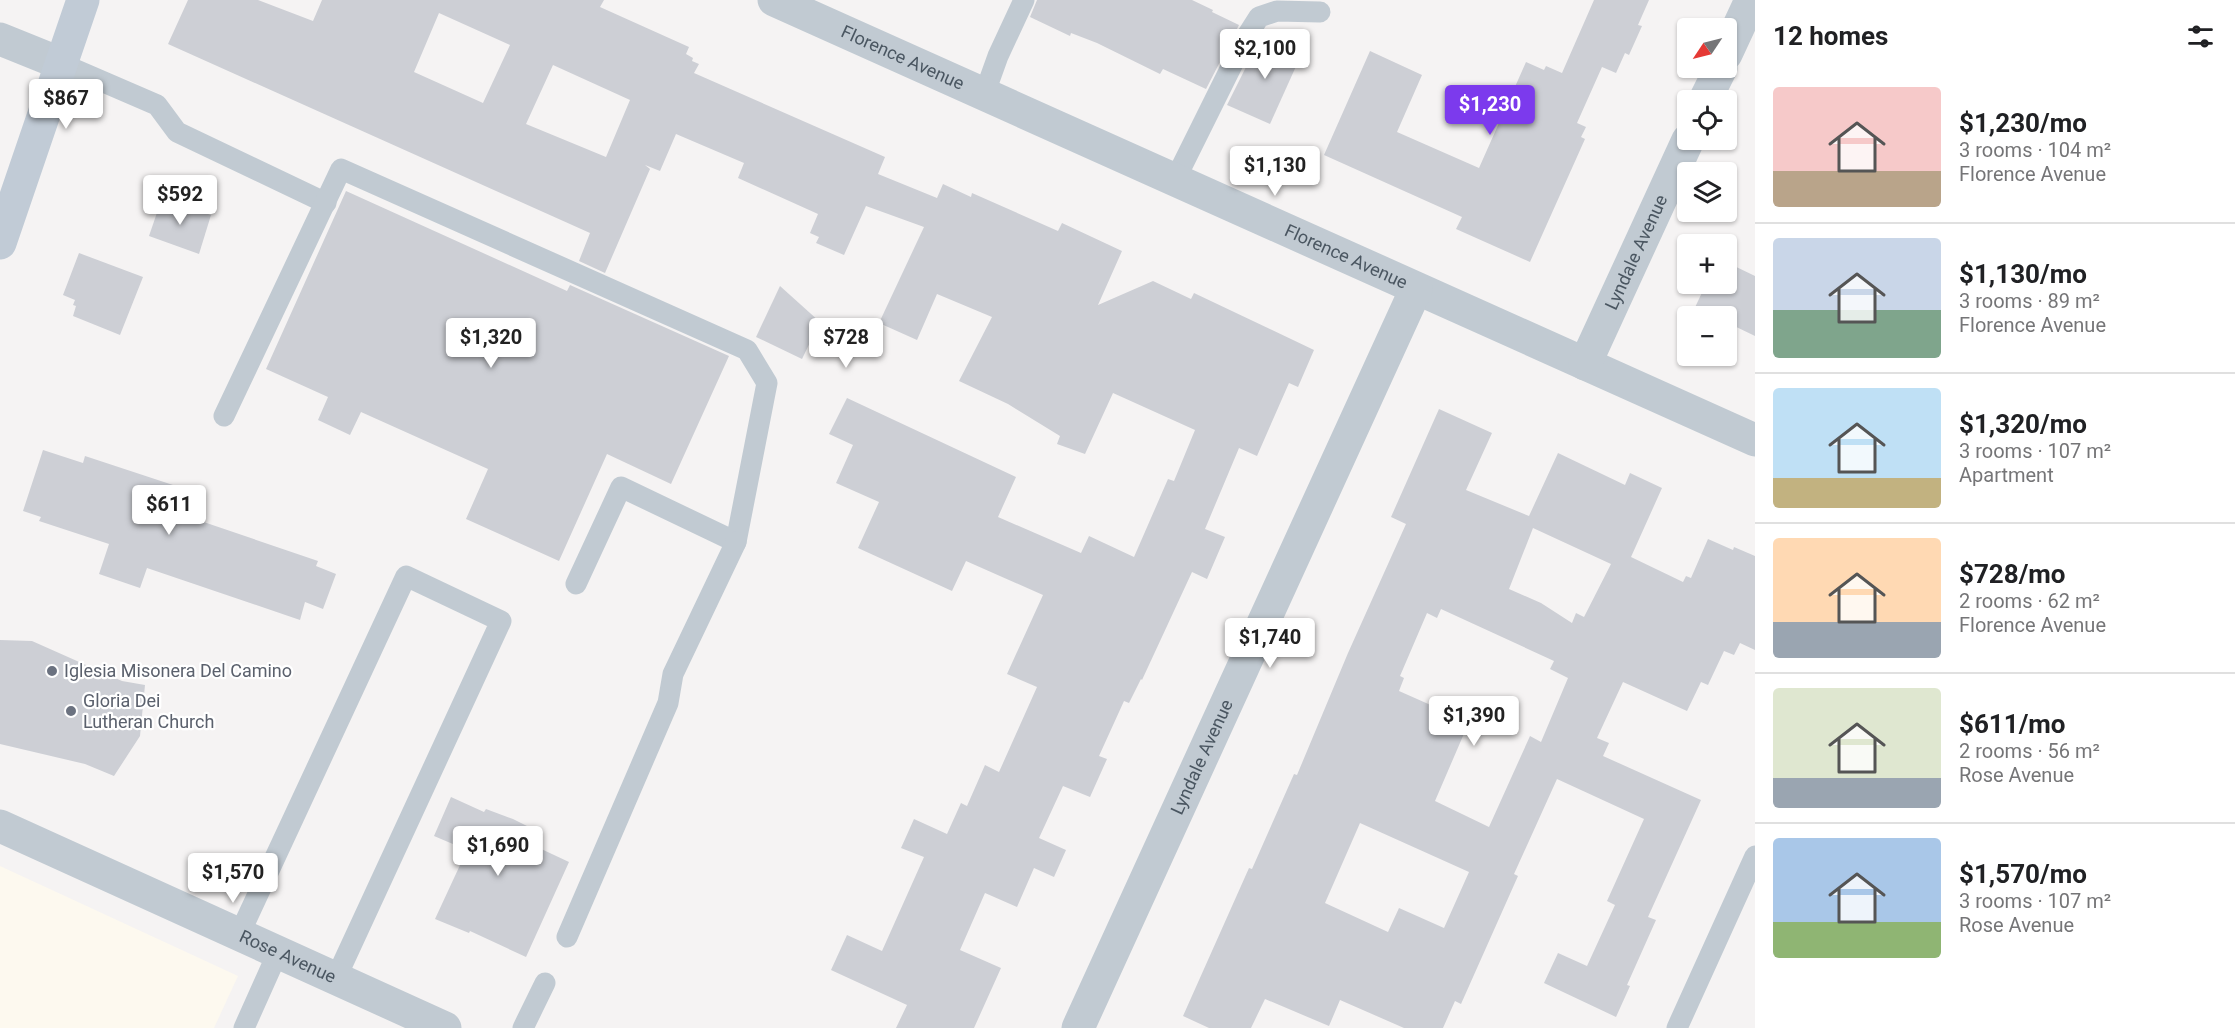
<!DOCTYPE html>
<html lang="en">
<head>
<meta charset="utf-8">
<style>
	:root { --surface:#fff; --page:#f2f2f2; --text:#202124; --muted:#757577; --line:#e0e0e0; --accent:#7c3aed }
	body { margin:0; font-family:Roboto,sans-serif; background:var(--page); color:var(--text); height:100vh; display:flex; flex-direction:column; font-size:22px; white-space:nowrap }
	* { box-sizing:border-box; margin:0 }
	p { font-size:20px; color:var(--muted) }
	.icon { flex:none; width:33px; height:33px; fill:none; stroke:currentColor; stroke-width:2; stroke-linecap:round; stroke-linejoin:round }
	.map { position:relative; flex:1; overflow:hidden }
	.details { display:flex; flex-direction:column; background:var(--surface); width:480px }
	.details>* { flex:none }
	.needle { width:39px; rotate:235deg }
	.fabs { position:absolute; left:1677px; top:18px; display:grid; gap:12px }
	.fabs a { display:grid; place-items:center; width:60px; height:60px; border-radius:6px; background:var(--surface); box-shadow:0 2px 4px #0004; font-size:30px }
	.price { position:absolute; translate:-50% -51px; padding:0 14px; border-radius:6px; background:#fff; color:#222; font-size:20px; line-height:39px; filter:drop-shadow(0 2px 3px #0008) }
	.price::after { content:''; position:absolute; left:50%; top:36px; width:18px; height:14px; margin-left:-9px; background:inherit; clip-path:polygon(0 0,100% 0,50% 100%) }
	.price.current { background:var(--accent); color:#fff }
	ul { padding:0; list-style:none }
	li { display:flex; align-items:center; gap:18px; height:150px; padding:0 18px }
	li+li { border-top:2px solid var(--line) }
	li span { display:grid; place-items:center; flex:none; width:168px; height:120px; border-radius:6px; color:#555 }
	li>.icon { margin-inline-start:auto }
	span .icon { width:72px; height:72px; fill:#fffc; stroke-width:1 }
	li b { font-size:26px }
	h2 { display:flex; justify-content:space-between; align-items:center; height:72px; padding:0 18px; font-size:26px }
	main { display:flex; flex:1; min-height:0 }
	.map>svg:first-child { display:block }
	.commercial { fill:#fdf9ef }
	.building { fill:#cdcfd5; fill-rule:evenodd }
	.lines { fill:none; stroke-linecap:round; stroke-linejoin:round }
	.lane { stroke:#c1cad2; stroke-width:21 }
	.street { stroke:#c1cad2; stroke-width:33 }
	.secondary { stroke:#c1cbd6; stroke-width:33 }
	.worship-dot { fill:#6b7280; stroke:#fff; stroke-width:2 }
	.labels { text-anchor:middle; stroke-width:4.5; stroke-linejoin:round; paint-order:stroke }
	.street-label { font-size:18px; fill:#4a5661; stroke:#fff }
	.worship-label { font-size:18px; fill:#5b616d; stroke:#fff; text-anchor:start }
</style>
</head>
<body>
<main>
<div class="map">
<svg width="1755" height="1028" viewBox="0 0 1755 1028">
	<rect width="100%" height="100%" fill="#f5f3f3"/>
	<path class="commercial" d="M 0,866 L 238,976 L 214,1028 L 0,1028 Z"/>
	<g class="building">
		<path d="M 188,0 L 258,0 L 313,21 L 322,0 L 604,0 L 600,7 L 689,47 L 686,54 L 693,58 L 692,61 L 699,64 L 694,73 L 885,157 L 878,174 L 937,198 L 943,184 L 971,197 L 972,193 L 1058,231 L 1062,223 L 1122,251 L 1098,305 L 1153,281 L 1191,299 L 1194,293 L 1314,350 L 1298,387 L 1289,383 L 1257,456 L 1239,448 L 1205,529 L 1225,537 L 1207,579 L 1192,572 L 1142,680 L 1141,679 L 1129,703 L 1124,701 L 1099,756 L 1107,759 L 1090,797 L 1063,786 L 1039,838 L 1066,850 L 1054,877 L 1034,868 L 1017,907 L 985,893 L 960,950 L 1001,968 L 974,1028 L 896,1028 L 907,1005 L 831,970 L 847,935 L 882,951 L 924,857 L 901,848 L 914,819 L 947,834 L 961,803 L 967,806 L 985,765 L 999,772 L 1037,687 L 1007,674 L 1043,595 L 966,561 L 952,591 L 858,548 L 879,502 L 836,483 L 853,445 L 829,434 L 847,398 L 1016,477 L 998,517 L 1081,553 L 1089,536 L 1134,557 L 1168,479 L 1174,481 L 1195,430 L 1113,393 L 1085,454 L 1057,444 L 1060,436 L 1008,404 L 959,381 L 992,317 L 937,294 L 917,340 L 879,323 L 924,227 L 866,206 L 844,255 L 816,243 L 819,237 L 810,233 L 818,214 L 738,178 L 744,163 L 676,134 L 660,171 L 645,165 L 650,169 L 605,273 L 579,261 L 590,233 L 168,44 ZM 439,13 L 510,45 L 483,103 L 414,72 ZM 553,65 L 630,100 L 606,157 L 526,124 Z"/>
		<path d="M 1037,0 L 1192,0 L 1213,10 L 1212,12 L 1239,25 L 1206,89 L 1163,69 L 1160,74 L 1097,43 L 1071,33 L 1070,36 L 1030,17 Z"/>
		<path d="M 1594,0 L 1649,0 L 1638,25 L 1642,26 L 1629,55 L 1625,53 L 1616,73 L 1602,67 L 1577,123 L 1586,127 L 1581,137 L 1585,139 L 1530,262 L 1456,229 L 1462,217 L 1324,155 L 1370,51 L 1422,75 L 1397,132 L 1479,168 L 1526,62 L 1544,70 L 1546,66 L 1562,73 Z"/>
		<path d="M 1262,35 L 1302,53 L 1270,124 L 1227,105 Z"/>
		<path d="M 346,191 L 567,291 L 570,285 L 729,356 L 671,484 L 607,454 L 559,561 L 466,519 L 488,469 L 361,412 L 350,435 L 318,420 L 328,397 L 266,369 Z"/>
		<path d="M 162,198 L 211,215 L 199,254 L 149,236 Z"/>
		<path d="M 79,253 L 143,277 L 120,335 L 73,316 L 76,306 L 73,305 L 75,300 L 63,295 Z"/>
		<path d="M 1726,262 L 1755,276 L 1755,336 L 1726,322 L 1726,316 L 1691,316 L 1706,284 L 1726,284 Z"/>
		<path d="M 780,286 L 820,322 L 802,359 L 756,337 Z"/>
		<path d="M 1439,409 L 1492,433 L 1466,490 L 1529,516 L 1558,453 L 1625,485 L 1630,473 L 1662,488 L 1631,557 L 1683,582 L 1686,576 L 1691,578 L 1708,539 L 1733,550 L 1734,547 L 1755,556 L 1755,650 L 1740,643 L 1734,655 L 1724,651 L 1708,685 L 1701,682 L 1687,711 L 1623,682 L 1597,738 L 1609,743 L 1603,756 L 1701,800 L 1648,917 L 1656,920 L 1627,985 L 1630,986 L 1616,1017 L 1544,983 L 1558,953 L 1587,966 L 1615,905 L 1607,901 L 1644,819 L 1557,779 L 1514,874 L 1518,876 L 1461,1004 L 1455,1001 L 1443,1028 L 1404,1028 L 1340,1000 L 1329,1026 L 1265,999 L 1251,1028 L 1209,1028 L 1183,1016 L 1249,868 L 1252,869 L 1294,774 L 1297,775 L 1348,653 L 1406,524 L 1391,517 ZM 1533,528 L 1611,564 L 1584,617 L 1576,613 L 1572,623 L 1541,603 L 1509,589 ZM 1441,609 L 1554,661 L 1550,669 L 1568,678 L 1541,742 L 1530,736 L 1489,827 L 1435,801 L 1469,722 L 1399,691 L 1404,678 L 1400,676 L 1427,613 L 1437,618 ZM 1360,823 L 1469,872 L 1444,928 L 1399,908 L 1388,932 L 1325,903 Z"/>
		<path d="M 43,450 L 83,463 L 85,456 L 173,485 L 172,490 L 190,495 L 183,515 L 318,561 L 316,566 L 336,574 L 323,609 L 305,602 L 300,620 L 147,568 L 140,588 L 99,574 L 109,544 L 39,521 L 41,517 L 23,511 Z"/>
		<path d="M 0,640 L 32,641 L 122,681 L 145,685 L 140,736 L 114,776 L 85,764 L 0,744 Z"/>
		<path d="M 451,797 L 484,812 L 486,809 L 513,819 L 543,834 L 537,847 L 569,862 L 526,957 L 470,931 L 469,933 L 435,919 L 467,850 L 434,836 Z"/>
	</g>
	<g class="lines">
		<g class="lane">
			<path d="M 62,64 L 157,105 L 177,132 L 326,203"/>
			<path d="M 984,95 L 998,56 L 1024,0"/>
			<path d="M 1175,180 L 1245,39 L 1259,17 L 1277,11 L 1320,12"/>
			<path d="M 224,416 L 341,169 L 747,350 L 767,383 L 736,542 L 621,487 L 576,584"/>
			<path d="M 239,935 L 406,576 L 501,621 L 336,978"/>
			<path d="M 567,937 L 668,703 L 673,674 L 736,542"/>
			<path d="M 244,1028 L 278,952"/>
			<path d="M 523,1028 L 545,983"/>
			<path d="M 1677,1028 L 1755,856"/>
		</g>
		<g class="street">
			<path id="s1" d="M 774,0 L 1755,440"/>
			<path d="M 0,39 L 62,64"/>
			<path d="M 1726,54 L 1751,0"/>
			<path d="M 1705,100 L 1721,68"/>
			<path id="s2" d="M 1585,364 L 1688,140"/>
			<path id="s3" d="M 0,826 L 445,1028"/>
			<path id="s4" d="M 1078,1028 L 1416,289"/>
		</g>
		<path class="secondary" d="M 0,243 L 83,0"/>
	</g>
	<g class="worship-dot">
		<circle cx="52" cy="671" r="6"/>
		<circle cx="71" cy="711" r="6"/>
	</g>
	<g class="labels">
		<g class="street-label">
			<text dy="6" stroke="none"><textPath href="#s1" startOffset="141">Florence Avenue</textPath></text>
			<text dy="6" stroke="none"><textPath href="#s2" startOffset="123">Lyndale Avenue</textPath></text>
			<text dy="6" stroke="none"><textPath href="#s1" startOffset="627">Florence Avenue</textPath></text>
			<text dy="6" stroke="none"><textPath href="#s4" startOffset="298">Lyndale Avenue</textPath></text>
			<text dy="6" stroke="none"><textPath href="#s3" startOffset="316">Rose Avenue</textPath></text>
		</g>
		<g class="worship-label">
			<text x="64" y="677">Iglesia Misonera Del Camino</text>
			<text x="83" y="707">Gloria Dei<tspan x="83" dy="21">Lutheran Church</tspan></text>
		</g>
	</g>
</svg>
<div class="fabs">
<a><svg class="needle" viewBox="-14 -14 28 28"><path d="M0-13l5 13h-10z" fill="#e53935"/><path d="M0 13l5-13h-10z" fill="#757577"/></svg></a>
<a><svg class="icon" aria-label="locate" viewBox="0 0 24 24"><circle cx="12" cy="12" r="6"/><path d="M12 2v4M12 18v4M2 12h4M18 12h4"/></svg></a>
<a><svg class="icon" aria-label="layers" viewBox="0 0 24 24"><path d="M12 4l9 5-9 5-9-5zM3 14l9 5 9-5"/></svg></a>
<a>+</a>
<a>−</a>
</div>
<b class="price" style="left:1265px;top:80px">$2,100</b>
<b class="price" style="left:66px;top:130px">$867</b>
<b class="price current" style="left:1490px;top:136px">$1,230</b>
<b class="price" style="left:1275px;top:197px">$1,130</b>
<b class="price" style="left:180px;top:226px">$592</b>
<b class="price" style="left:491px;top:369px">$1,320</b>
<b class="price" style="left:846px;top:369px">$728</b>
<b class="price" style="left:169px;top:536px">$611</b>
<b class="price" style="left:1270px;top:669px">$1,740</b>
<b class="price" style="left:1474px;top:747px">$1,390</b>
<b class="price" style="left:498px;top:877px">$1,690</b>
<b class="price" style="left:233px;top:904px">$1,570</b>
</div>
<section class="details">
<h2>12 homes<svg class="icon" aria-label="filters" viewBox="0 0 24 24"><path d="M4 7h16M4 17h16"/><circle cx="9" cy="7" r="2"/><circle cx="15" cy="17" r="2"/></svg></h2>
<ul>
<li><span style="background:linear-gradient(#f6c9c9 70%,#b9a48a 0)"><svg class="icon" aria-label="home" viewBox="0 0 24 24"><path d="M3 11l9-7 9 7M6 9v11h12V9"/></svg></span><div><b>$1,230/mo</b><p>3 rooms · 104 m²</p><p>Florence Avenue</p></div></li>
<li><span style="background:linear-gradient(#c9d6e8 60%,#7fa58c 0)"><svg class="icon" aria-label="home" viewBox="0 0 24 24"><path d="M3 11l9-7 9 7M6 9v11h12V9"/></svg></span><div><b>$1,130/mo</b><p>3 rooms · 89 m²</p><p>Florence Avenue</p></div></li>
<li><span style="background:linear-gradient(#bfe0f5 75%,#c2b280 0)"><svg class="icon" aria-label="home" viewBox="0 0 24 24"><path d="M3 11l9-7 9 7M6 9v11h12V9"/></svg></span><div><b>$1,320/mo</b><p>3 rooms · 107 m²</p><p>Apartment</p></div></li>
<li><span style="background:linear-gradient(#ffd9b3 70%,#9aa5b1 0)"><svg class="icon" aria-label="home" viewBox="0 0 24 24"><path d="M3 11l9-7 9 7M6 9v11h12V9"/></svg></span><div><b>$728/mo</b><p>2 rooms · 62 m²</p><p>Florence Avenue</p></div></li>
<li><span style="background:linear-gradient(#dfe7d0 75%,#9aa5b1 0)"><svg class="icon" aria-label="home" viewBox="0 0 24 24"><path d="M3 11l9-7 9 7M6 9v11h12V9"/></svg></span><div><b>$611/mo</b><p>2 rooms · 56 m²</p><p>Rose Avenue</p></div></li>
<li><span style="background:linear-gradient(#a9c7e8 70%,#8fb573 0)"><svg class="icon" aria-label="home" viewBox="0 0 24 24"><path d="M3 11l9-7 9 7M6 9v11h12V9"/></svg></span><div><b>$1,570/mo</b><p>3 rooms · 107 m²</p><p>Rose Avenue</p></div></li>
</ul>
</section>
</main>
</body>
</html>
